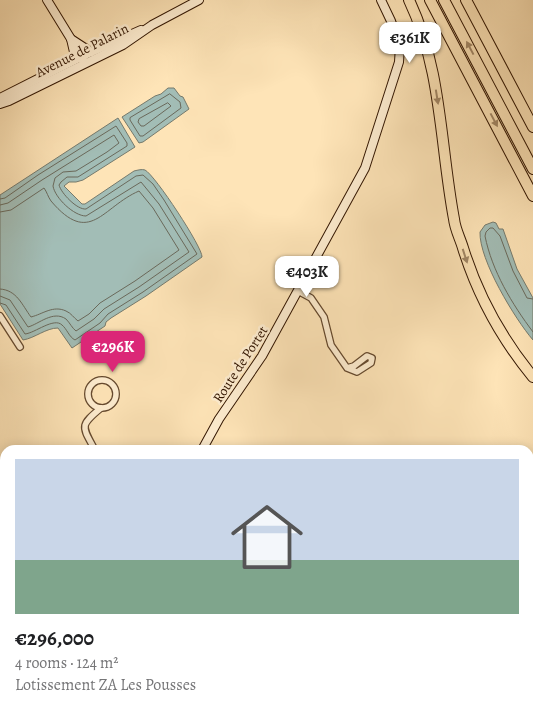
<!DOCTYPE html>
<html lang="en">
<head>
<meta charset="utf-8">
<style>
	:root { --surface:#fff; --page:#f2f2f2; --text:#202124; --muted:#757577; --line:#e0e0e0; --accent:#db2777 }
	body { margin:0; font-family:Alegreya,serif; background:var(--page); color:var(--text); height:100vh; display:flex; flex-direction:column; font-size:19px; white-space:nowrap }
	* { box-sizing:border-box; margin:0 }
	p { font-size:16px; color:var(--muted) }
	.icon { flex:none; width:28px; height:28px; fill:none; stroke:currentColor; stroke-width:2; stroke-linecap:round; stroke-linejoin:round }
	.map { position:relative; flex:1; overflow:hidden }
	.side { position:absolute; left:0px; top:445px; width:534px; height:276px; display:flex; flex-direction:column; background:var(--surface); border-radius:15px 15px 0 0; box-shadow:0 2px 12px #0003 }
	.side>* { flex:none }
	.price { position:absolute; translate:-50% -42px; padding:0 11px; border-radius:10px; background:#fff; color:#222; font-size:16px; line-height:32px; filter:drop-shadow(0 1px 2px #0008) }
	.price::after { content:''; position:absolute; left:50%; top:30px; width:15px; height:11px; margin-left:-8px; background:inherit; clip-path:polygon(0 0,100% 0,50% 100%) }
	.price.on { background:var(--accent); color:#fff }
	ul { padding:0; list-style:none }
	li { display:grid; align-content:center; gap:10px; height:265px; padding:0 15px }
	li+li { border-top:1px solid var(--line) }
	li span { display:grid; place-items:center; height:155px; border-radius:0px; color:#555 }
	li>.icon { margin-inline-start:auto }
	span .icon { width:90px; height:90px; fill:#fffc; stroke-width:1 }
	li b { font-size:21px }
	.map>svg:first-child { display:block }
	.green { fill:#b9c593; stroke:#766d4a }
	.water { fill:#a2bdb6; stroke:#757a6d }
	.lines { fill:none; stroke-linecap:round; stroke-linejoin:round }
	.shore { stroke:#6a695b; stroke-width:1 }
	.street-casing { stroke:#65492e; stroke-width:8 }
	.secondary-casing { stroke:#321500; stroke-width:10 }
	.highway-casing { stroke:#321500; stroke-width:12 }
	.street { stroke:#feedd0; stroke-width:5.5 }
	.secondary { stroke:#feedd0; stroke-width:8 }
	.highway { stroke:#fee4b7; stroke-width:10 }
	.oneway { fill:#a28765 }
	.labels { text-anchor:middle; stroke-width:5; stroke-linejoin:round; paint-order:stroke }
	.street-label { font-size:14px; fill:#321500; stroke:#feedd0 }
</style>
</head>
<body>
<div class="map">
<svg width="533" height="721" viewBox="0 0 533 721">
	<rect width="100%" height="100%" fill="#fee4b7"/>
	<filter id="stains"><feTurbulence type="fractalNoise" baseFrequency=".004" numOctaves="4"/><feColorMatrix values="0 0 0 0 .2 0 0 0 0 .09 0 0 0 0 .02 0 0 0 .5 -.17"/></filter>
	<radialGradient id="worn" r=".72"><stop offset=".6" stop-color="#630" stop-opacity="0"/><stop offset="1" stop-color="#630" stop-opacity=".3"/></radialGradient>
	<g class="green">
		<path d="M 5,474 L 5,641 L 0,643 L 0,476 Z"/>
		<path d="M 533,481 L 533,721 L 30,721 L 28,716 L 529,716 L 529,483 Z"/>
	</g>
	<g class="water">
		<path d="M 168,88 L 174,88 L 180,96 L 183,97 L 189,109 L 143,142 L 139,143 L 122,117 L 155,96 L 161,94 Z"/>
		<path d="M 118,118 L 135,147 L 83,180 L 76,182 L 69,182 L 64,186 L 82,204 L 85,204 L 134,171 C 138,170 142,169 145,170 C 155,175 203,248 202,257 L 146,296 L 111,318 L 106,322 L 105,326 L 72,348 L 58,328 C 46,328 35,338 23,340 L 0,304 L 0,195 Z"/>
		<path d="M 493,222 L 496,223 L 499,229 L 503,229 L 517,269 L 533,298 L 533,340 C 515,319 479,260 480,232 L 485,225 Z"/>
		<path d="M 533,511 L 533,553 L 529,558 L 529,513 Z"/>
		<path d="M 533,595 L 533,654 L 529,650 L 529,598 Z"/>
		<path d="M 529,687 L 533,688 L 533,721 L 349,721 L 354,716 L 529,716 Z"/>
	</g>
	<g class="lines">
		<g class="shore">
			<path d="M 170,94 L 180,102 L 181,108 L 143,136 L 140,136 L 130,120 L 130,118 Z"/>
			<path d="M 168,103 L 171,106 L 144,126 L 141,126 L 138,122 L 139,119 Z"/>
			<path d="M 0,199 L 5,198 L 38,175 L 116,126 L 127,143 L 127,146 L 78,177 L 67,177 L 61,182 L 59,185 C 61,193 77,210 86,209 L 136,176 L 143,175 L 153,184 L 164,200 L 197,254 L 143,292 L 108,314 L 100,323 L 75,340 C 69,337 67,329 62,325 C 54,317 35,333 25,334 L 6,305 L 0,303"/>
			<path d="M 0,205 L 8,203 L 42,180 L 114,135 L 119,143 L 107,152 L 76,171 L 63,172 L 55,178 L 53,186 C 55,198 74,216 86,216 L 141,182 L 159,204 L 189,252 L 139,287 L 104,309 L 94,319 L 76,331 C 72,328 70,323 66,319 C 53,310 39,324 28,327 L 10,300 L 0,296"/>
			<path d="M 0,212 L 11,210 L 44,188 C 47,192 48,197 51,201 C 90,247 102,207 139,191 L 153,208 L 179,250 L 135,281 L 100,303 L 89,314 L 78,321 C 74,318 71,313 66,311 C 53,305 43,314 31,317 C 22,305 17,290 0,289"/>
			<path d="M 533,299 L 527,298 L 513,271 L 500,236 L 493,228 L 490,228 L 486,232 L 485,236 C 492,271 512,304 533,332"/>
		</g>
		<defs>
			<g id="street">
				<path d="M 298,291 L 311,298 L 324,317 L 331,345 L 347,368 L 357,372 L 371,363 L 372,358 L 367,356 L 354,366 L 347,368"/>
				<path d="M 0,316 L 20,347"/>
				<circle cx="102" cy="394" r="14"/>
				<path d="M 95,450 C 82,426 79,426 101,408"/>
			</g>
			<g id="secondary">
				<path d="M 47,0 L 71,39 L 74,52 L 83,60"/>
				<path d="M 71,39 L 91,52"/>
				<path d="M 0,98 L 91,52 L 141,30"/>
				<path d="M 0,104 L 9,101 L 123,45 L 152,25 L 199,0"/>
				<path d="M 202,450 L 219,419 L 262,356 L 365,168 L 399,62 L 400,46 L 391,21 L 381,0"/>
				<path d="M 2,721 L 5,716"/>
			</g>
			<g id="highway">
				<path d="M 409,0 C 442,69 440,145 454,219 C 455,229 460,238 463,248 C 478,296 501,338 533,377"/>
				<path d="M 430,0 L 533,196"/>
				<path d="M 444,0 L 533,169"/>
				<path d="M 466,0 L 533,127"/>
			</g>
		</defs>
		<use href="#street" class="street-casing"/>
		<use href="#secondary" class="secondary-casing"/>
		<use href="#highway" class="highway-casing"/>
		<use href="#street" class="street"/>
		<use href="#secondary" class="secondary"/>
		<use href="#highway" class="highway"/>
	</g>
	<defs><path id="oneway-solid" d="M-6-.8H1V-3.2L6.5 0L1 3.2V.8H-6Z" transform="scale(1.25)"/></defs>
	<g class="oneway">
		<use href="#oneway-solid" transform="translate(470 48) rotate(-118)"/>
		<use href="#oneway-solid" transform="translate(437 97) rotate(81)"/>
		<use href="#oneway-solid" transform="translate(494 120) rotate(62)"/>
		<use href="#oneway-solid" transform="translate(465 256) rotate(72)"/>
	</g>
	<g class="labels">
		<g class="street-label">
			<text transform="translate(82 50) rotate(-27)" y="5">Avenue de Palarin</text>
			<text transform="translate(240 364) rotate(-57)" y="5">Route de Portet</text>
		</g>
	</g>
	<rect width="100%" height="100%" filter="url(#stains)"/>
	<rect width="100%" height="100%" fill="url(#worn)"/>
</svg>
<b class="price" style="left:410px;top:64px">€361K</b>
<b class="price" style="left:307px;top:298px">€403K</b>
<b class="price on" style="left:113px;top:373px">€296K</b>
<section class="side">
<ul>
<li><span style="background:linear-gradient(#c9d6e8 65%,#7fa58c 0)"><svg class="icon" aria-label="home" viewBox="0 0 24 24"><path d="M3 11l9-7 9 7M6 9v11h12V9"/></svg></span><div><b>€296,000</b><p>4 rooms · 124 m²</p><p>Lotissement ZA Les Pousses</p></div></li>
</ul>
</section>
</div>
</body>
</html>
